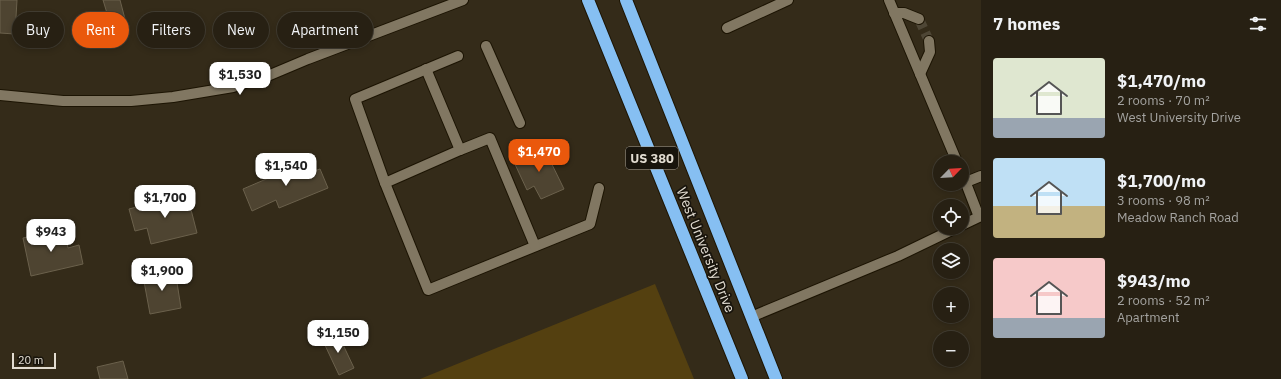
<!DOCTYPE html>
<html lang="en">
<head>
<meta charset="utf-8">
<style>
	:root { --surface:#272013; --page:#2f281c; --text:#f1f3f6; --muted:#a4a3a0; --line:#433e33; --accent:#ea580c }
	body { margin:0; font-family:"IBM Plex Sans",sans-serif; background:var(--page); color:var(--text); height:100vh; display:flex; flex-direction:column; font-size:15px; white-space:nowrap }
	* { box-sizing:border-box; margin:0 }
	p { font-size:13px; color:var(--muted) }
	.icon { flex:none; width:22px; height:22px; fill:none; stroke:currentColor; stroke-width:2; stroke-linecap:round; stroke-linejoin:round }
	.map { position:relative; flex:1; overflow:hidden }
	.details { display:flex; flex-direction:column; background:var(--surface); width:300px }
	.details>* { flex:none }
	.banner { position:absolute; left:12px; top:12px; width:380px; height:36px; display:flex; gap:8px }
	.needle { width:26px; rotate:65deg }
	.controls { position:absolute; left:933px; top:155px; display:grid; gap:8px }
	.controls a { display:grid; place-items:center; width:36px; height:36px; border-radius:50%; background:var(--surface); box-shadow:0 2px 6px #0003,0 0 0 1px var(--line); font-size:20px }
	.scale { position:absolute; left:12px; bottom:10px; width:44px; box-sizing:border-box; padding-left:4px; border:2px solid #e2dcd1; border-top:0; font-size:11px; line-height:14px; white-space:nowrap; color:#e2dcd1; -webkit-text-stroke:3px #18140c; paint-order:stroke }
	.price { position:absolute; translate:-50% -34px; padding:0 9px; border-radius:8px; background:#fff; color:#222; font-size:13px; line-height:26px; filter:drop-shadow(0 1px 2px #0008) }
	.price::after { content:''; position:absolute; left:50%; top:24px; width:12px; height:9px; margin-left:-6px; background:inherit; clip-path:polygon(0 0,100% 0,50% 100%) }
	.price.current { background:var(--accent); color:#fff }
	ul { padding:0; list-style:none }
	li { display:flex; align-items:center; gap:12px; height:100px; padding:0 12px }
	li span { display:grid; place-items:center; flex:none; width:112px; height:80px; border-radius:4px; color:#555 }
	li>.icon { margin-inline-start:auto }
	span .icon { width:48px; height:48px; fill:#fffc; stroke-width:1 }
	li b { font-size:17px }
	h2 { display:flex; justify-content:space-between; align-items:center; height:48px; padding:0 12px; font-size:17px }
	.tag { padding:0 14px; border-radius:18px; background:var(--surface); box-shadow:0 2px 6px #0003,0 0 0 1px var(--line); font-size:14px; line-height:36px }
	.tag.current { background:var(--accent); color:#fff }
	main { display:flex; flex:1; min-height:0 }
	.map>svg:first-child { display:block }
	.green { fill:#544010 }
	.building { fill:#4e4431; stroke:#6b614c }
	.lines { fill:none; stroke-linecap:round; stroke-linejoin:round }
	.minor-tunnel { stroke:#4e4635; stroke-width:10; stroke-dasharray:10 5; stroke-linecap:butt }
	.minor-casing { stroke:#1c1403; stroke-width:12 }
	.highway-casing { stroke:#1c1403; stroke-width:14 }
	.minor { stroke:#817762; stroke-width:10 }
	.highway { stroke:#86bff2; stroke-width:12 }
	.labels { text-anchor:middle; stroke-width:3.5; stroke-linejoin:round; paint-order:stroke }
	.shield { fill:#18140c; stroke:#a5a096; stroke-width:1 }
	.shield-label { font-size:13px; font-weight:bold; fill:#e2dcd1 }
	.street-label { font-size:14px; fill:#e2dcd1; stroke:#18140c }
</style>
</head>
<body>
<main>
<div class="map">
<svg width="981" height="379" viewBox="0 0 981 379">
	<rect width="100%" height="100%" fill="#342b19"/>
	<path class="green" d="M 655,284 L 694,379 L 420,379 Z"/>
	<g class="building">
		<path d="M 0,0 L 17,0 L 15,34 L 0,33 Z"/>
		<path d="M 103,0 L 120,0 L 125,19 L 110,23 Z"/>
		<path d="M 543,146 L 564,189 L 541,199 L 534,186 L 527,190 L 513,160 Z"/>
		<path d="M 306,162 L 311,172 L 320,169 L 328,188 L 279,208 L 276,200 L 252,211 L 243,189 Z"/>
		<path d="M 187,194 L 197,233 L 151,244 L 147,228 L 135,231 L 129,209 Z"/>
		<path d="M 64,229 L 68,248 L 79,245 L 83,264 L 31,276 L 23,238 Z"/>
		<path d="M 175,270 L 181,308 L 150,314 L 143,276 Z"/>
		<path d="M 338,334 L 354,368 L 339,375 L 323,341 Z"/>
		<path d="M 123,361 L 128,379 L 100,379 L 97,367 Z"/>
	</g>
	<g class="lines">
		<path class="minor-tunnel" d="M 919,19 L 929,41"/>
		<defs>
			<g id="minor">
				<path d="M 889,0 L 957,162"/>
				<path d="M 894,13 L 904,13 L 919,19"/>
				<path d="M 727,28 L 788,0"/>
				<path d="M 486,46 L 520,123"/>
				<path d="M 458,56 L 355,99 L 385,183 L 428,290 L 590,224 L 599,188"/>
				<path d="M 920,74 L 930,52 L 929,41"/>
				<path d="M 0,95 L 63,101 L 131,101 L 173,97 L 233,87 L 270,75 L 308,59 L 463,0"/>
				<path d="M 460,150 L 490,138 L 535,246"/>
				<path d="M 962,173 L 979,217 L 962,225"/>
				<path d="M 966,182 L 981,176"/>
				<path d="M 385,183 L 460,150 L 426,69"/>
				<path d="M 751,317 L 898,256 L 956,228"/>
			</g>
			<g id="highway">
				<path d="M 588,0 L 742,379"/>
				<path d="M 626,0 L 776,379"/>
			</g>
		</defs>
		<use href="#minor" class="minor-casing"/>
		<use href="#highway" class="highway-casing"/>
		<use href="#minor" class="minor"/>
		<use href="#highway" class="highway"/>
	</g>
	<g class="labels">
		<rect class="shield" x="626" y="147" width="52" height="22" rx="3"/>
		<g class="shield-label">
			<text x="652" y="163">US 380</text>
		</g>
		<g class="street-label">
			<text transform="translate(706 250) rotate(68)" y="5">West University Drive</text>
		</g>
	</g>
</svg>
<div class="controls">
<a><svg class="needle" viewBox="-14 -14 28 28"><path d="M0-13l5 13h-10z" fill="#e53935"/><path d="M0 13l5-13h-10z" fill="#a4a3a0"/></svg></a>
<a><svg class="icon" aria-label="locate" viewBox="0 0 24 24"><circle cx="12" cy="12" r="6"/><path d="M12 2v4M12 18v4M2 12h4M18 12h4"/></svg></a>
<a><svg class="icon" aria-label="layers" viewBox="0 0 24 24"><path d="M12 4l9 5-9 5-9-5zM3 14l9 5 9-5"/></svg></a>
<a>+</a>
<a>−</a>
</div>
<div class="scale">20 m</div>
<b class="price" style="left:240px;top:96px">$1,530</b>
<b class="price current" style="left:539px;top:173px">$1,470</b>
<b class="price" style="left:286px;top:187px">$1,540</b>
<b class="price" style="left:165px;top:219px">$1,700</b>
<b class="price" style="left:51px;top:253px">$943</b>
<b class="price" style="left:162px;top:292px">$1,900</b>
<b class="price" style="left:338px;top:354px">$1,150</b>
<div class="banner">
<a class="tag">Buy</a>
<a class="tag current">Rent</a>
<a class="tag">Filters</a>
<a class="tag">New</a>
<a class="tag">Apartment</a>
</div>
</div>
<section class="details">
<h2>7 homes<svg class="icon" aria-label="filters" viewBox="0 0 24 24"><path d="M4 7h16M4 17h16"/><circle cx="9" cy="7" r="2"/><circle cx="15" cy="17" r="2"/></svg></h2>
<ul>
<li><span style="background:linear-gradient(#dfe7d0 75%,#9aa5b1 0)"><svg class="icon" aria-label="home" viewBox="0 0 24 24"><path d="M3 11l9-7 9 7M6 9v11h12V9"/></svg></span><div><b>$1,470/mo</b><p>2 rooms · 70 m²</p><p>West University Drive</p></div></li>
<li><span style="background:linear-gradient(#bfe0f5 60%,#c2b280 0)"><svg class="icon" aria-label="home" viewBox="0 0 24 24"><path d="M3 11l9-7 9 7M6 9v11h12V9"/></svg></span><div><b>$1,700/mo</b><p>3 rooms · 98 m²</p><p>Meadow Ranch Road</p></div></li>
<li><span style="background:linear-gradient(#f6c9c9 75%,#9aa5b1 0)"><svg class="icon" aria-label="home" viewBox="0 0 24 24"><path d="M3 11l9-7 9 7M6 9v11h12V9"/></svg></span><div><b>$943/mo</b><p>2 rooms · 52 m²</p><p>Apartment</p></div></li>
</ul>
</section>
</main>
</body>
</html>
